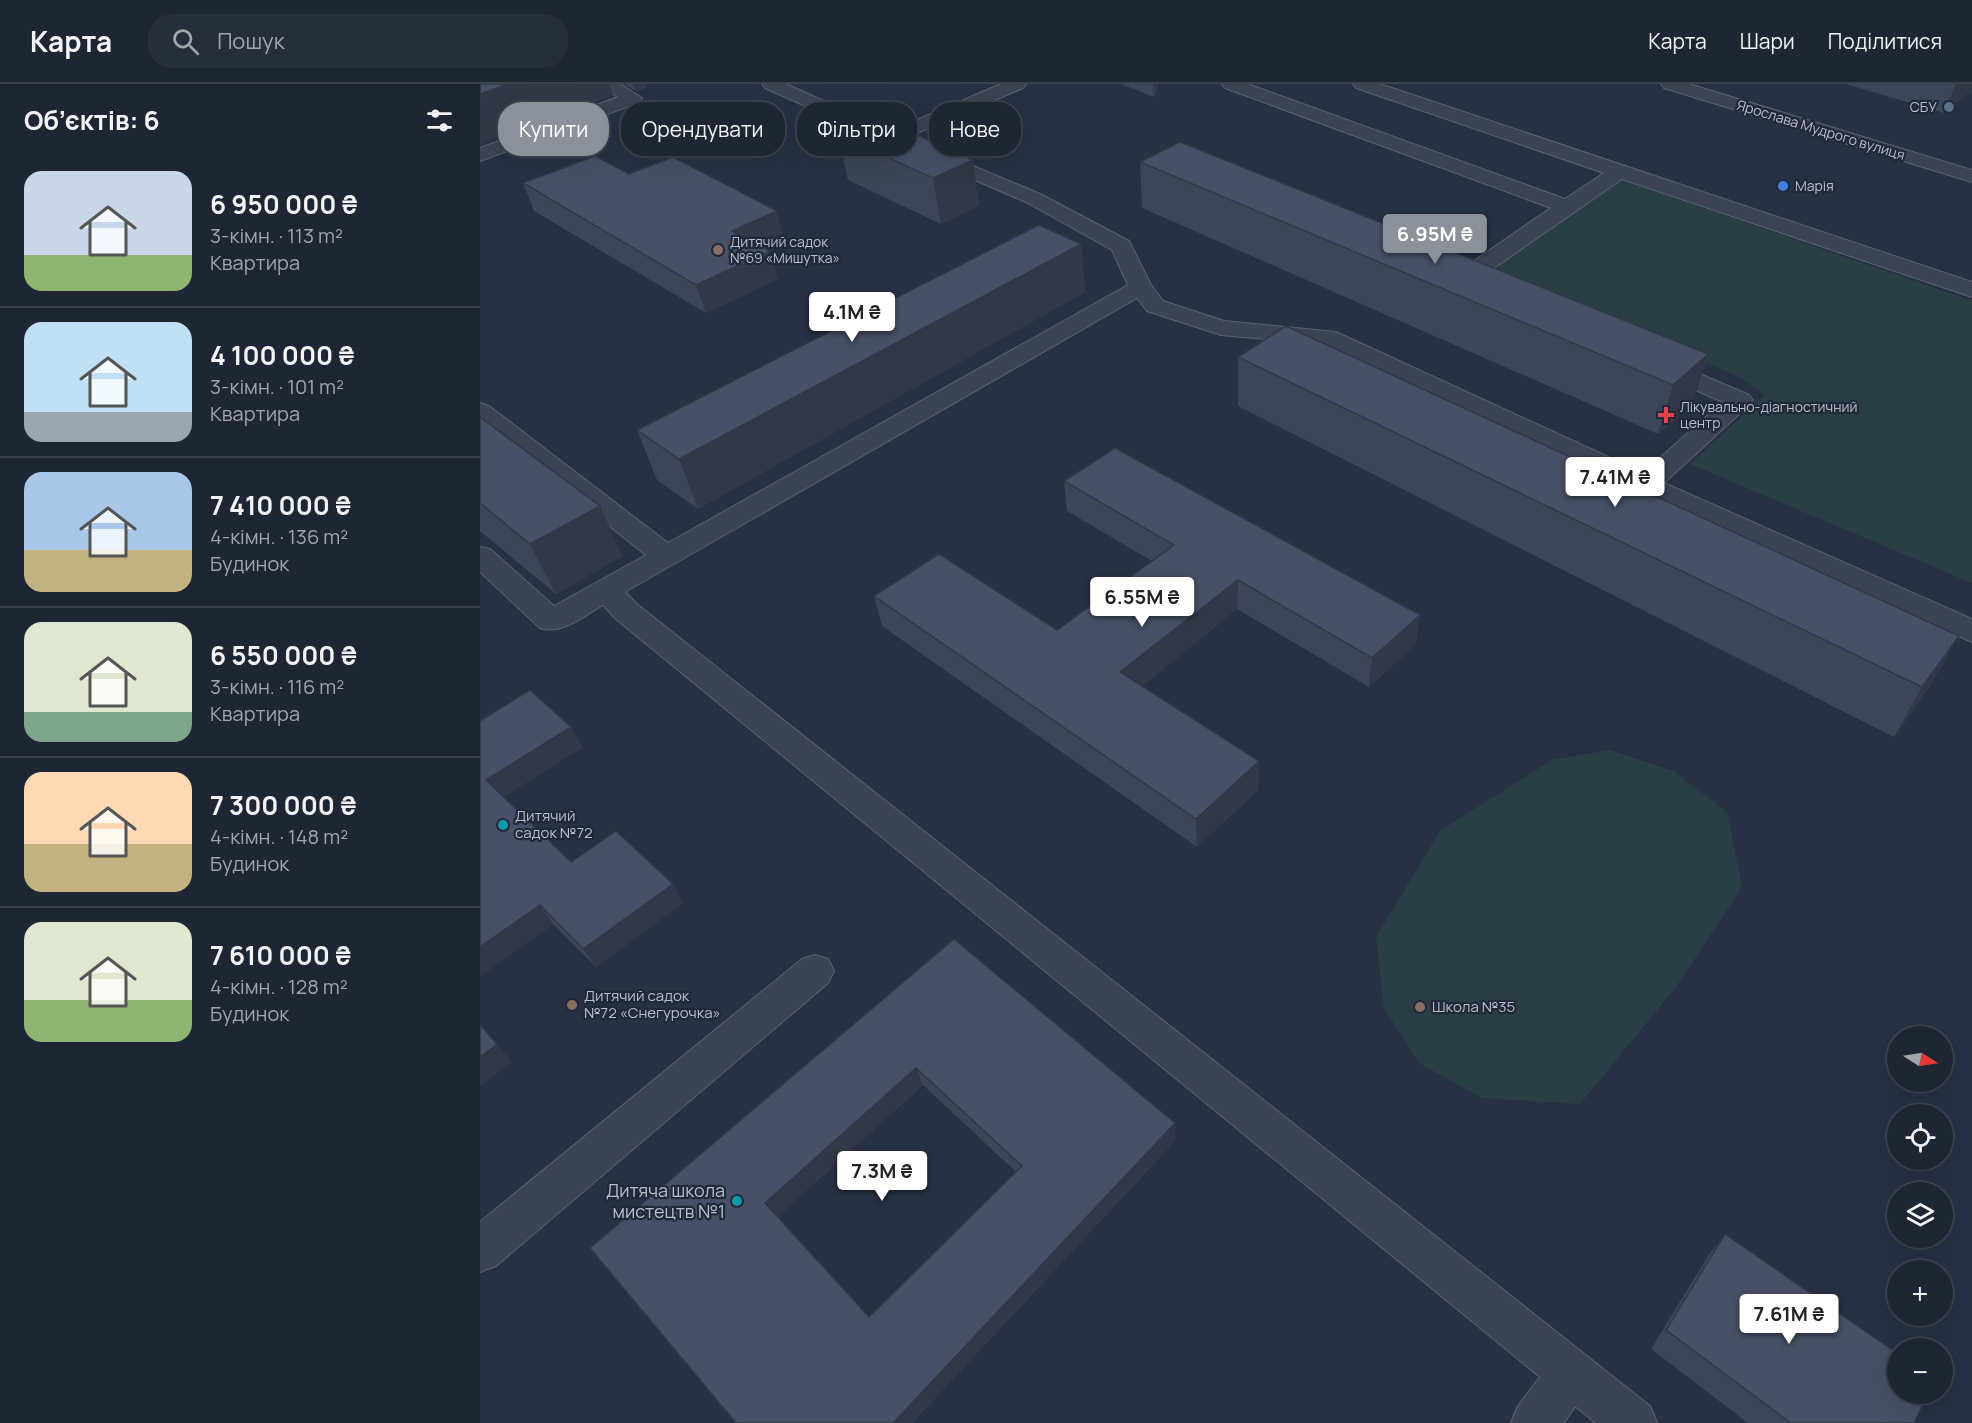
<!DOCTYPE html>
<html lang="uk">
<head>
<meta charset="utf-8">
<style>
	:root { --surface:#1e2533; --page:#262d3b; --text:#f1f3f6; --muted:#a1a5ac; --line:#3c424e; --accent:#8c9099 }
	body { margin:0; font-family:Manrope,sans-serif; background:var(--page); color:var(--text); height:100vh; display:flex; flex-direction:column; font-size:22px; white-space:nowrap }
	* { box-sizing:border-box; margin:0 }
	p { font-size:20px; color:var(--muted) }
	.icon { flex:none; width:33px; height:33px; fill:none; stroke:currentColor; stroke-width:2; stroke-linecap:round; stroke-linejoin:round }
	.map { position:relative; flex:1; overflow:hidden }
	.drawer { display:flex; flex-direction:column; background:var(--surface); width:480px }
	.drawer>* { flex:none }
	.banner { position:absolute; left:18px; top:18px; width:570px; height:54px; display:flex; gap:12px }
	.needle { width:39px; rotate:102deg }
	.fabs { position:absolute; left:1407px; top:942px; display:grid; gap:12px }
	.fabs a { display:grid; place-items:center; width:66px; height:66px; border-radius:50%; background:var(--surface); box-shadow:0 6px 24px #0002,0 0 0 2px var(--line); font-size:30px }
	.price { position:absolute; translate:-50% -51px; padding:0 14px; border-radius:6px; background:#fff; color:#222; font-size:20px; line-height:39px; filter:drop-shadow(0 2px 3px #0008) }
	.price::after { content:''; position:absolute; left:50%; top:36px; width:18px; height:14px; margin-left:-9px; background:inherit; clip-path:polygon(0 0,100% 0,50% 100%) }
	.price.current { background:var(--accent); color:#fff }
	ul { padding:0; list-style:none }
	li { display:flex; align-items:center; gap:18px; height:150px; padding:0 24px }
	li+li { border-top:2px solid var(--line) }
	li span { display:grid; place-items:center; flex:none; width:168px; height:120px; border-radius:18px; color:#555 }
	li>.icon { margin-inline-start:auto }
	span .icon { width:72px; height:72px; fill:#fffc; stroke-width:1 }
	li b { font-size:26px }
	h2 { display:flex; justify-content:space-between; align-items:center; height:72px; padding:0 24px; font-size:26px }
	.pill { padding:0 21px; border-radius:24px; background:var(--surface); box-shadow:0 6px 24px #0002,0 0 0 2px var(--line); font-size:21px; line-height:54px }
	.pill.current { background:var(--accent); color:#fff }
	header { display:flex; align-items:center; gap:36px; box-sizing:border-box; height:84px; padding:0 30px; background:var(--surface); border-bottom:2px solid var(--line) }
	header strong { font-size:28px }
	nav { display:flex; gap:33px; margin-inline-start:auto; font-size:21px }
	.search { width:420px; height:54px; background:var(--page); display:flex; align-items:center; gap:15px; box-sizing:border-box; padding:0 21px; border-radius:24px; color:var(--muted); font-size:22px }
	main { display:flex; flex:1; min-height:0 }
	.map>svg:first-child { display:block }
	.green { fill:#2a3f45 }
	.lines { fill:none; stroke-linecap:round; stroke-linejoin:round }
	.minor-casing { stroke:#5b6171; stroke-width:2 }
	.minor { fill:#3c4354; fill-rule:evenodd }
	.wall { fill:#3d4558; fill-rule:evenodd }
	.shaded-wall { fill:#323847 }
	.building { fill:#475066; stroke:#323847; stroke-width:1.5; fill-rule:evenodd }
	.service-dot { fill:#5c6f8a; stroke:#212839; stroke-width:2 }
	.shop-dot { fill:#3f7fe0; stroke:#212839; stroke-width:2 }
	.education-dot { fill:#8d6e63; stroke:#212839; stroke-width:2 }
	.health-dot { fill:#e0444e; stroke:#212839; stroke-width:2 }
	.culture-dot { fill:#0f9aa8; stroke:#212839; stroke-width:2 }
	.labels { text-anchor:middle; stroke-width:4.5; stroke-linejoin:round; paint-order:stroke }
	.far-poi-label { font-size:14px; fill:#babfcd; stroke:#212839; text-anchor:start }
	.far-street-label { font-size:14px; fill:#babfcd; stroke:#212839 }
	.poi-label { font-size:15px; fill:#babfcd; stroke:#212839; text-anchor:start }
	.near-poi-label { font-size:18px; fill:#babfcd; stroke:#212839; text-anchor:end }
</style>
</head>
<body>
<header>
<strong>Карта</strong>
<div class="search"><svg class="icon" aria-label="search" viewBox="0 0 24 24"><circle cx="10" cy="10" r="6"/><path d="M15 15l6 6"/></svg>Пошук</div>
<nav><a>Карта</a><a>Шари</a><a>Поділитися</a></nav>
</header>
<main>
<section class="drawer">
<h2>Об’єктів: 6<svg class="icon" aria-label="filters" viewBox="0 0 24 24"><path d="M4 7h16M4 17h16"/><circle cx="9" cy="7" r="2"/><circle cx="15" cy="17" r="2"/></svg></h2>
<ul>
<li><span style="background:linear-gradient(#c9d6e8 70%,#8fb573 0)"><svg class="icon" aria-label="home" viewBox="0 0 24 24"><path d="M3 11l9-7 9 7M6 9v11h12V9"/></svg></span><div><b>6 950 000 ₴</b><p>3-кімн. · 113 m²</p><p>Квартира</p></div></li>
<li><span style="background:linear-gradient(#bfe0f5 75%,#9aa5b1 0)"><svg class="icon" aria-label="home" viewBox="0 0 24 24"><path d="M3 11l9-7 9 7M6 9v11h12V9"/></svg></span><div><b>4 100 000 ₴</b><p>3-кімн. · 101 m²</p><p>Квартира</p></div></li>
<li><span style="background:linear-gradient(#a9c7e8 65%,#c2b280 0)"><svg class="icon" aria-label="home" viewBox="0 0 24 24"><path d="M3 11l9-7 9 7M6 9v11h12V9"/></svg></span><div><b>7 410 000 ₴</b><p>4-кімн. · 136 m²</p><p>Будинок</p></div></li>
<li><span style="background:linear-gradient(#dfe7d0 75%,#7fa58c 0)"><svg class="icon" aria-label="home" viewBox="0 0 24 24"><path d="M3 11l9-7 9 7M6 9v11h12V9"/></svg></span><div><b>6 550 000 ₴</b><p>3-кімн. · 116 m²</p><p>Квартира</p></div></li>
<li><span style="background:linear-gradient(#ffd9b3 60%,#c2b280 0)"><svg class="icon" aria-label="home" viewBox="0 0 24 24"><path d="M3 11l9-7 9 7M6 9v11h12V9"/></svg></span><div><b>7 300 000 ₴</b><p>4-кімн. · 148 m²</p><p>Будинок</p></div></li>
<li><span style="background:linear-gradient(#dfe7d0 65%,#8fb573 0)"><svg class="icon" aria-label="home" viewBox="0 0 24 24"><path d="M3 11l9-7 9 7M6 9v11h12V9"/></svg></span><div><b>7 610 000 ₴</b><p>4-кімн. · 128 m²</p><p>Будинок</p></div></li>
</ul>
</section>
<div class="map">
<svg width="1492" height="1339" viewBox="0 0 1492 1339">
	<rect width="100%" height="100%" fill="#283144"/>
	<g class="green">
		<path d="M 1140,95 L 1492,217 L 1492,499 L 1210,380 L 1285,311 L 1256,291 L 1005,190 Z"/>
		<path d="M 1130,666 L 1193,687 L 1247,728 L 1262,803 L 1196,903 L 1100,1020 L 1002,1014 L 939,979 L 904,924 L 896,853 L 960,747 L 1072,676 Z"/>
	</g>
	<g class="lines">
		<defs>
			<g id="minor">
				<path d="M 117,0 L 140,0 L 162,14 L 160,18 L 0,77 L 0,64 L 138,13 Z"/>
				<path d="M 282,0 L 306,0 L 411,47 L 521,0 L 546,0 L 543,4 L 411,60 L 285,4 Z"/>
				<path d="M 742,0 L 768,0 L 1085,115 L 1124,89 L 876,4 L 873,0 L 900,0 L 1492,198 L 1492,213 L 1142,95 L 988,202 L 972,202 L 969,197 L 972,192 L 1071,124 L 745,4 Z"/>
				<path d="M 1181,0 L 1209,0 L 1492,86 L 1492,98 L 1184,4 Z"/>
				<path d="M 453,65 L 560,110 L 649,157 L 671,201 L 683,217 L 744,237 L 856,248 L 1163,389 L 1243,318 L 1169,286 L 1166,281 L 1169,276 L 1178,274 L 1187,276 L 1269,311 L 1273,316 L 1269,321 L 1184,399 L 1492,535 L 1492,558 L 1156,407 L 843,260 L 741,251 L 667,227 L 657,214 L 145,508 L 158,521 L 1170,1322 L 1177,1339 L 1116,1339 L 1095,1322 L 1084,1339 L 1031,1339 L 1038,1322 L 1060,1293 L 136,535 L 123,521 C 104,532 82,551 60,544 L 0,488 L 0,463 L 10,465 L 74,522 L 166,471 L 0,340 L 0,319 L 9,322 L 188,459 L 648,201 L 632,166 L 546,118 L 446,75 L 443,71 L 446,67 Z"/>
				<path d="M 335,871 L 348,875 L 354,887 L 348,899 L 16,1182 L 0,1188 L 0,1138 L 322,875 Z"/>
			</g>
		</defs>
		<use href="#minor" class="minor-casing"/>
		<use href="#minor" class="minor"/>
	</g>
	<g class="wall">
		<path d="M 144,0 L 165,0 L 166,4 L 156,7 Z"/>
		<path d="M 641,0 L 678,0 L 674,13 Z"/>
		<path d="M 1366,0 L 1492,0 L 1492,6 L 1464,29 Z"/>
		<path d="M 358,51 L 493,76 L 499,121 L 461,140 L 368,96 Z"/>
		<path d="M 660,78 L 1228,270 L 1213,319 L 1178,350 L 662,124 Z"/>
		<path d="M 149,90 L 304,154 L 284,164 L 298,195 L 226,229 L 54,127 L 43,99 Z"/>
		<path d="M 601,160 L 605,208 L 218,425 L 177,396 L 157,346 Z"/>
		<path d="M 758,273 L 1450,602 L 1414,653 L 758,322 Z"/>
		<path d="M 0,333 L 142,472 L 76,510 L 0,447 Z"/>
		<path d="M 584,397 L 936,560 L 889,603 L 757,525 L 662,602 L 779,677 L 778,706 L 717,763 L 402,542 L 394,512 L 577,546 L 672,477 L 587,427 Z"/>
		<path d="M 0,637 L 103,663 L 23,713 L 91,778 L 203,819 L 116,883 L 73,840 L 0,892 Z"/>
		<path d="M 474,855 L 696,1056 L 432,1339 L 256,1339 L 110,1164 ZM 443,1001 L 536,1088 L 389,1233 L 297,1133 Z"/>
		<path d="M 1245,1150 L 1434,1339 L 1268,1339 L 1171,1265 L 1228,1172 Z"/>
	</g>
	<g class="shaded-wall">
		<path d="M 29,0 L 129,0 L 133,12 L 0,61 L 0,10 Z"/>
		<path d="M 153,0 L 165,0 L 166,4 L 156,7 Z"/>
		<path d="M 673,0 L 678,0 L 674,13 Z"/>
		<path d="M 1476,0 L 1492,0 L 1492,6 L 1464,29 Z"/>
		<path d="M 493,76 L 499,121 L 461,140 L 453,94 Z"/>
		<path d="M 297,127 L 304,154 L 261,174 L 252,147 Z"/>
		<path d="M 601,160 L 605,208 L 218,425 L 199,375 Z"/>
		<path d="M 290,167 L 298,195 L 226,229 L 216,201 Z"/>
		<path d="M 1228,270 L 1213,319 L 1178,350 L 1193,301 Z"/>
		<path d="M 120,422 L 142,472 L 76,510 L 50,460 Z"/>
		<path d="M 758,496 L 757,525 L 643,617 L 640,588 Z"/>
		<path d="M 940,531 L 936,560 L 889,603 L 892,574 Z"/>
		<path d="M 1479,552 L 1450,602 L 1414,653 L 1442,603 Z"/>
		<path d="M 91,643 L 103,663 L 19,716 L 6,696 Z"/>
		<path d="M 779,677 L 778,706 L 717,763 L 716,735 Z"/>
		<path d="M 193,800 L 203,819 L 116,883 L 103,865 Z"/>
		<path d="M 60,821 L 73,840 L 0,892 L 0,863 Z"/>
		<path d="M 17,960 L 32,978 L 0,1002 L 0,973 Z"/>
		<path d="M 436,984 L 443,1001 L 295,1135 L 285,1119 Z"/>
		<path d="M 695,1039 L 696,1056 L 432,1339 L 413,1339 Z"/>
	</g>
	<g class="building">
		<path d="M 0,0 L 29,0 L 0,10 Z"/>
		<path d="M 373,22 L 493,76 L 453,94 L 358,51 Z"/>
		<path d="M 700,58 L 1228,270 L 1193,301 L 660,78 Z"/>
		<path d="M 115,72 L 149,90 L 193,73 L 297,127 L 252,147 L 290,167 L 216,201 L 43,99 Z"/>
		<path d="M 559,141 L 601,160 L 199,375 L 157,346 Z"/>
		<path d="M 806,242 L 1479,552 L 1442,603 L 758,273 Z"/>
		<path d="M 0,333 L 120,422 L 50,460 L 0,419 Z"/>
		<path d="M 635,364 L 940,531 L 892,574 L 758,496 L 640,588 L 779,677 L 716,735 L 394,512 L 459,470 L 577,546 L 694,461 L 584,397 Z"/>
		<path d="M 50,606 L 91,643 L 6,696 L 91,778 L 136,747 L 193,800 L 103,865 L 60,821 L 0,863 L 0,637 Z"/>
		<path d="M 474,855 L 695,1039 L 413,1339 L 256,1339 L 110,1164 ZM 436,984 L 542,1082 L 389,1233 L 285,1119 Z"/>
		<path d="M 0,941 L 17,960 L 0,973 Z"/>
		<path d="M 1245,1150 L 1418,1270 L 1418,1310 L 1448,1310 L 1434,1339 L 1311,1339 L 1186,1246 Z"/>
	</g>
	<circle class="service-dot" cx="1469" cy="23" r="6"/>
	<circle class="shop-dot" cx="1303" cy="102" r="6"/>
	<g class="education-dot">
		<circle cx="238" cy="166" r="6"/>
		<circle cx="92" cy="921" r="6"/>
		<circle cx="940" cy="923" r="6"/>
	</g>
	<path class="health-dot" d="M1183 322h6v6h6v6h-6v6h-6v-6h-6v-6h6z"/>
	<g class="culture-dot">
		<circle cx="23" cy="741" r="6"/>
		<circle cx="257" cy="1117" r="6"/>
	</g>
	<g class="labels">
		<g class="far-poi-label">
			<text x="1457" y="28" text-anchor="end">СБУ</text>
			<text x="1315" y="107">Марія</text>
			<text x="250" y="163">Дитячий садок<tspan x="250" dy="16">№69 «Мишутка»</tspan></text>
			<text x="1200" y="328">Лікувально-діагностичний<tspan x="1200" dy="16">центр</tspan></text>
		</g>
		<g class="far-street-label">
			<text transform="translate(1341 46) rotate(17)" y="5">Ярослава Мудрого вулиця</text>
		</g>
		<g class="poi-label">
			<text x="35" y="737">Дитячий<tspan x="35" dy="17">садок №72</tspan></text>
			<text x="104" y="917">Дитячий садок<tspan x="104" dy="17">№72 «Снегурочка»</tspan></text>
			<text x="952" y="928">Школа №35</text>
		</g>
		<g class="near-poi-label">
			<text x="245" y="1113">Дитяча школа<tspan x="245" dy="21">мистецтв №1</tspan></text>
		</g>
	</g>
</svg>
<div class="fabs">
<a><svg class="needle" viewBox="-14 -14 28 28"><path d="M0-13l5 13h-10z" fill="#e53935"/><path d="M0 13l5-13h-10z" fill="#a1a5ac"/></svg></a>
<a><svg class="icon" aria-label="locate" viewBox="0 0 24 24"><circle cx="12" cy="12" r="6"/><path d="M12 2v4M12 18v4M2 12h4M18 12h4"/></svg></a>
<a><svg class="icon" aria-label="layers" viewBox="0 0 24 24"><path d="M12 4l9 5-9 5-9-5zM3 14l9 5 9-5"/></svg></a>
<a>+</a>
<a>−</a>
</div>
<b class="price current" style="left:955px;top:181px">6.95M ₴</b>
<b class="price" style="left:372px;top:259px">4.1M ₴</b>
<b class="price" style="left:1135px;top:424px">7.41M ₴</b>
<b class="price" style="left:662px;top:544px">6.55M ₴</b>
<b class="price" style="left:402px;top:1118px">7.3M ₴</b>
<b class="price" style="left:1309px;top:1261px">7.61M ₴</b>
<div class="banner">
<a class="pill current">Купити</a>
<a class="pill">Орендувати</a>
<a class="pill">Фільтри</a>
<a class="pill">Нове</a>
</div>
</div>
</main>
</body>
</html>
